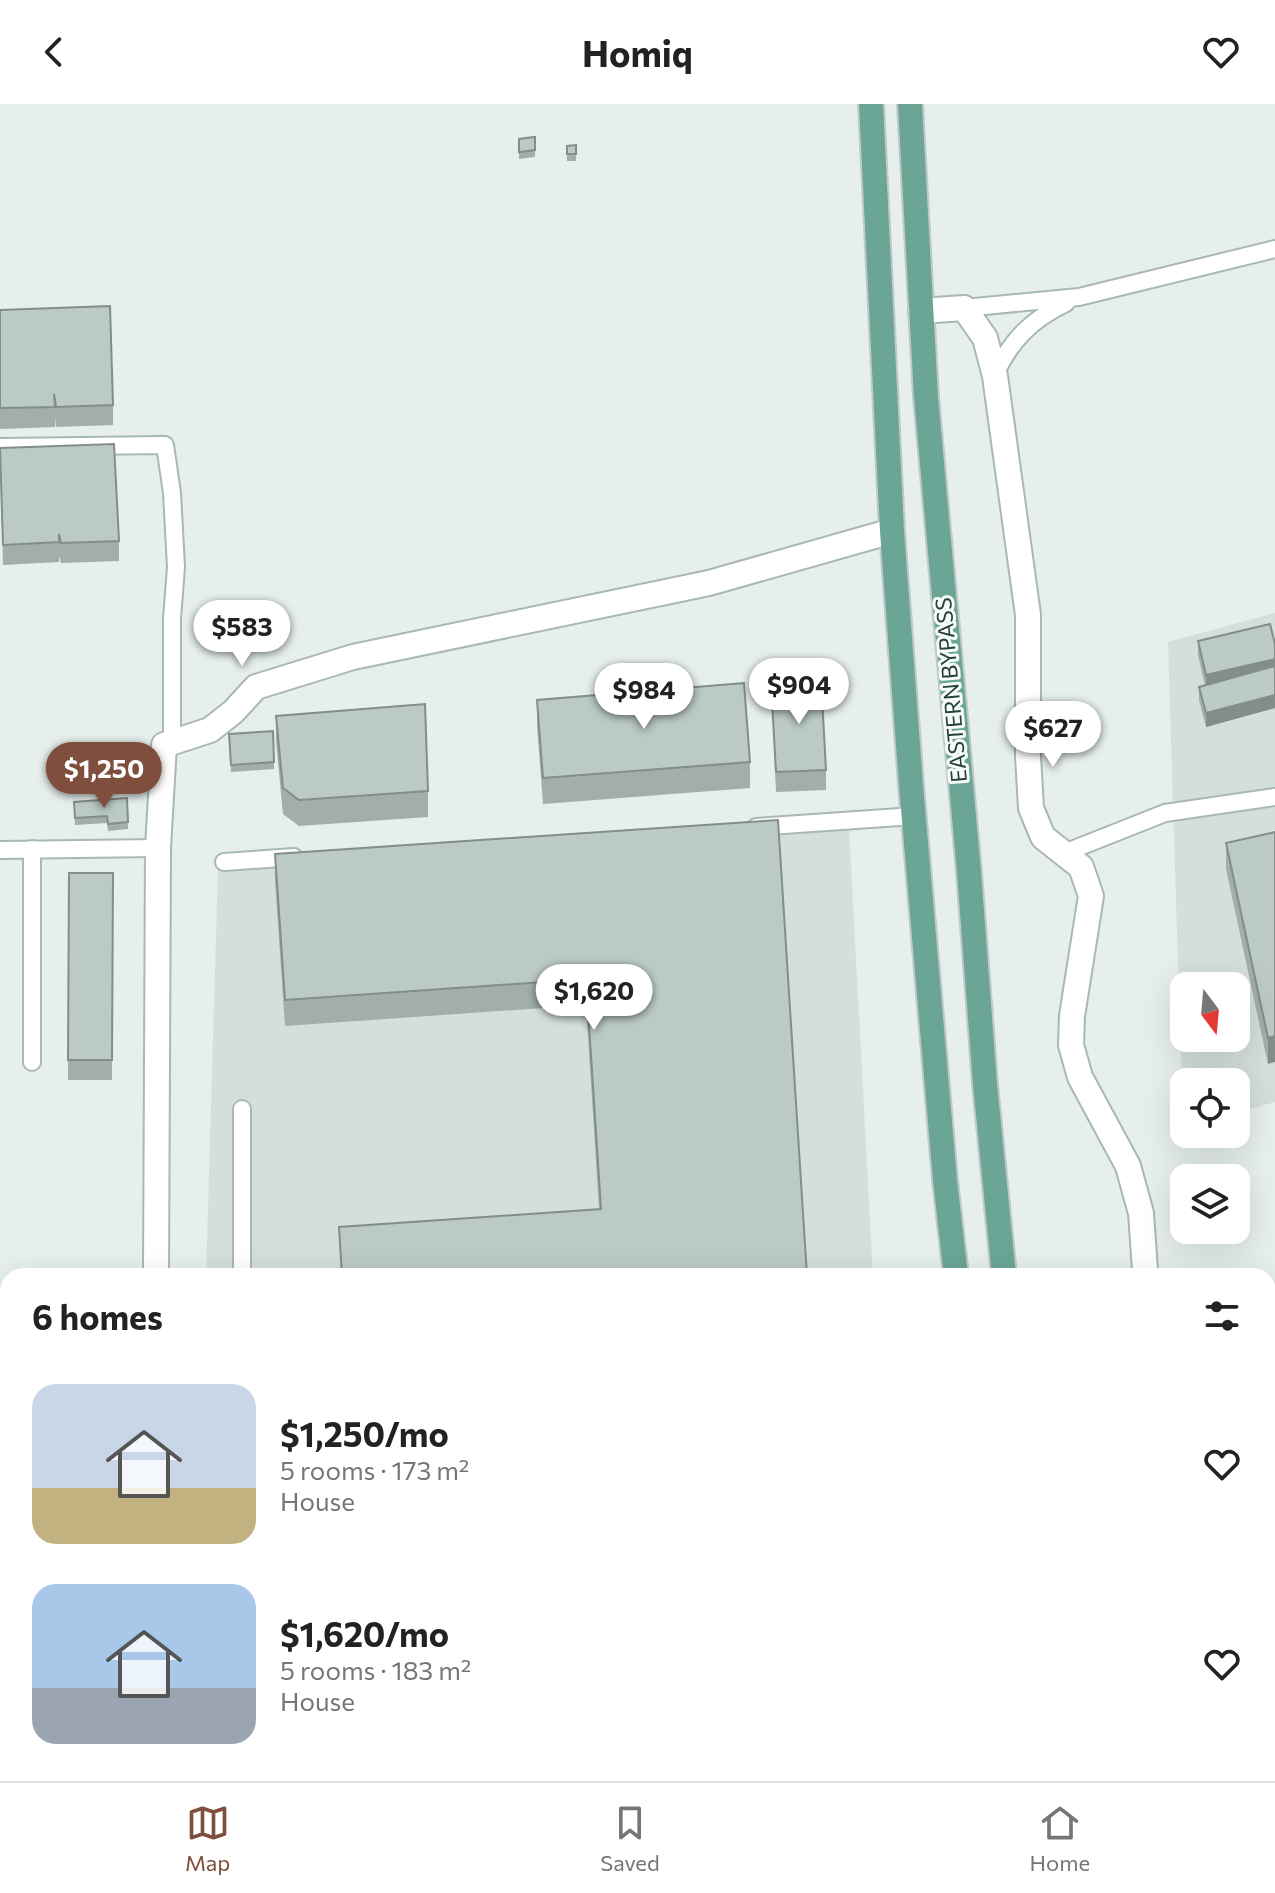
<!DOCTYPE html>
<html lang="en">
<head>
<meta charset="utf-8">
<style>
	:root { --surface:#fff; --page:#f2f2f2; --text:#222; --muted:#767676; --line:#e0e0e0; --accent:#804e3d }
	body { margin:0; font-family:Commissioner,sans-serif; background:var(--page); color:var(--text); height:100vh; display:flex; flex-direction:column; font-size:30px; white-space:nowrap }
	* { box-sizing:border-box; margin:0 }
	p { font-size:26px; color:var(--muted) }
	.icon { flex:none; width:44px; height:44px; fill:none; stroke:currentColor; stroke-width:2; stroke-linecap:round; stroke-linejoin:round }
	.map { position:relative; flex:1; overflow:hidden }
	.side { position:absolute; left:0px; top:1164px; width:1276px; height:514px; display:flex; flex-direction:column; background:var(--surface); border-radius:24px 24px 0 0; box-shadow:0 8px 32px #0002 }
	.side>* { flex:none }
	.needle { width:52px; rotate:164deg }
	.controls { position:absolute; left:1170px; top:868px; display:grid; gap:16px }
	.controls a { display:grid; place-items:center; width:80px; height:80px; border-radius:16px; background:var(--surface); box-shadow:0 8px 32px #0002; font-size:40px }
	.price { position:absolute; translate:-50% -68px; padding:0 18px; border-radius:28px; background:#fff; color:#222; font-size:26px; line-height:52px; filter:drop-shadow(0 2px 4px #0008) }
	.price::after { content:''; position:absolute; left:50%; top:48px; width:24px; height:18px; margin-left:-12px; background:inherit; clip-path:polygon(0 0,100% 0,50% 100%) }
	.price.current { background:var(--accent); color:#fff }
	ul { padding:0; list-style:none }
	li { display:flex; align-items:center; gap:24px; height:200px; padding:0 32px }
	li span { display:grid; place-items:center; flex:none; width:224px; height:160px; border-radius:24px; color:#555 }
	li>.icon { margin-inline-start:auto }
	span .icon { width:96px; height:96px; fill:#fffc; stroke-width:1 }
	li b { font-size:34px }
	h2 { display:flex; justify-content:space-between; align-items:center; height:96px; padding:0 32px; font-size:34px }
	header { display:flex; justify-content:space-between; align-items:center; height:104px; padding:0 32px; background:var(--surface); font-size:36px; font-weight:700 }
	.tabs { display:flex; justify-content:space-around; align-items:center; height:112px; border-top:2px solid var(--line); background:var(--surface); font-size:22px; color:var(--muted) }
	.tabs a { display:grid; justify-items:center; gap:4px }
	.tabs .current { color:var(--accent) }
	.map>svg:first-child { display:block }
	.built { fill:#d4dfda; fill-rule:evenodd }
	.lines { fill:none; stroke-linecap:round; stroke-linejoin:round }
	.lane-casing { stroke:#a8b8b2; stroke-width:20 }
	.street-casing { stroke:#a8b8b2; stroke-width:28 }
	.primary-casing { stroke:#c2cac8; stroke-width:28 }
	.path { stroke:#86b3a5; stroke-width:5; stroke-dasharray:4 6; stroke-linecap:butt }
	.lane { stroke:#fff; stroke-width:16 }
	.street { stroke:#fff; stroke-width:24 }
	.primary { stroke:#6aa596; stroke-width:24 }
	.wall { fill:#a1aea9 }
	.shaded-wall { fill:#838d89 }
	.building { fill:#bbcac4; stroke:#838d89; stroke-width:2 }
	.labels { text-anchor:middle; stroke-width:6; stroke-linejoin:round; paint-order:stroke }
	.street-label { font-size:22px; fill:#24423a; stroke:#f7fbf9 }
</style>
</head>
<body>
<header><svg class="icon" aria-label="back" viewBox="0 0 24 24"><path d="M15 5l-7 7 7 7"/></svg>Homiq<svg class="icon" aria-label="heart" viewBox="0 0 24 24"><path d="M12 20l-8-8c-3-5 5-10 8-4 3-6 11-1 8 4z"/></svg></header>
<div class="map">
<svg width="1275" height="1677" viewBox="0 0 1275 1677">
	<rect width="100%" height="100%" fill="#e6efeb"/>
	<g class="built">
		<path d="M 1275,509 L 1275,998 L 1236,1009 L 1236,978 L 1184,978 L 1183,1023 L 1168,538 ZM 1184,882 L 1236,882 L 1236,934 L 1184,934 Z"/>
		<path d="M 849,724 L 873,1172 L 206,1172 L 218,763 Z"/>
		<path d="M 191,1670 L 899,1670 L 900,1677 L 191,1677 Z"/>
	</g>
	<g class="lines">
		<defs>
			<g id="lane">
				<path d="M 964,204 L 1079,193 L 1275,145"/>
				<path d="M 995,271 C 1010,237 1032,215 1066,199"/>
				<path d="M 0,343 L 165,341 L 172,389 L 176,463 L 172,515 L 172,631 L 164,641"/>
				<path d="M 756,723 L 914,712"/>
				<path d="M 32,745 L 32,958"/>
				<path d="M 0,746 L 158,744"/>
				<path d="M 1064,749 L 1165,709 L 1275,693"/>
				<path d="M 224,758 L 294,753"/>
				<path d="M 242,1005 L 242,1172"/>
				<path d="M 945,1670 L 946,1677"/>
				<path d="M 1224,1670 L 1225,1677"/>
			</g>
			<g id="street">
				<path d="M 921,207 L 964,204 L 985,234 L 995,272 L 1028,511 L 1028,652 L 1031,704 L 1043,733 L 1081,763 L 1091,792 L 1072,912 L 1071,941 L 1080,973 L 1128,1062 L 1141,1109 L 1145,1166 L 1143,1172"/>
				<path d="M 156,1172 L 158,744 L 164,641 L 210,626 L 233,608 L 256,583 L 353,553 L 709,479 L 892,427"/>
				<path d="M 1268,1263 L 1275,1261"/>
				<path d="M 159,1670 L 159,1677"/>
			</g>
			<g id="primary">
				<path d="M 871,0 L 892,427 L 911,681 L 945,1076 L 956,1172"/>
				<path d="M 910,0 L 926,293 L 969,768 L 985,980 L 1004,1172"/>
				<path d="M 1021,1670 L 1022,1677"/>
				<path d="M 1070,1670 L 1071,1677"/>
			</g>
		</defs>
		<use href="#lane" class="lane-casing"/>
		<use href="#street" class="street-casing"/>
		<use href="#primary" class="primary-casing"/>
		<path class="path" d="M 1268,1293 L 1275,1300"/>
		<use href="#lane" class="lane"/>
		<use href="#street" class="street"/>
		<use href="#primary" class="primary"/>
	</g>
	<g class="wall">
		<path d="M 535,33 L 535,53 L 519,55 L 519,35 Z"/>
		<path d="M 576,41 L 576,57 L 567,57 L 567,50 Z"/>
		<path d="M 0,206 L 113,301 L 113,321 L 56,323 L 55,312 L 55,323 L 0,325 Z"/>
		<path d="M 0,344 L 119,437 L 119,457 L 61,459 L 59,452 L 59,458 L 3,461 Z"/>
		<path d="M 1198,537 L 1275,540 L 1275,604 L 1206,623 L 1199,596 L 1199,583 L 1205,581 L 1198,551 Z"/>
		<path d="M 771,578 L 826,666 L 826,686 L 776,688 Z"/>
		<path d="M 537,596 L 750,658 L 750,684 L 543,700 L 537,622 Z"/>
		<path d="M 276,612 L 428,687 L 428,713 L 299,722 L 283,710 L 276,638 Z"/>
		<path d="M 273,627 L 274,665 L 231,668 L 229,630 Z"/>
		<path d="M 127,694 L 128,725 L 108,727 L 107,719 L 75,721 L 74,698 Z"/>
		<path d="M 778,716 L 807,1172 L 341,1172 L 339,1123 L 599,1105 L 586,901 L 285,922 L 275,776 L 275,750 Z"/>
		<path d="M 1275,728 L 1268,960 L 1226,765 L 1226,739 Z"/>
		<path d="M 69,769 L 113,769 L 112,976 L 68,976 Z"/>
		<path d="M 0,1275 L 5,1298 L 5,1304 L 0,1305 Z"/>
		<rect x="82" y="1670" width="31" height="2"/>
	</g>
	<g class="shaded-wall">
		<path d="M 1275,555 L 1275,569 L 1206,584 L 1206,571 Z"/>
		<path d="M 1275,591 L 1275,604 L 1206,623 L 1206,609 Z"/>
		<path d="M 1275,932 L 1275,958 L 1268,960 L 1268,934 Z"/>
	</g>
	<g class="building">
		<path d="M 535,33 L 535,46 L 519,48 L 519,35 Z"/>
		<path d="M 576,41 L 576,50 L 567,50 L 567,42 Z"/>
		<path d="M 110,202 L 113,301 L 56,303 L 54,290 L 55,303 L 0,304 L 0,206 Z"/>
		<path d="M 114,340 L 119,437 L 61,439 L 59,430 L 59,438 L 3,441 L 0,344 Z"/>
		<path d="M 1270,520 L 1275,540 L 1275,555 L 1206,571 L 1198,537 Z"/>
		<path d="M 1275,562 L 1275,591 L 1206,609 L 1199,583 Z"/>
		<path d="M 821,575 L 826,666 L 776,668 L 771,578 Z"/>
		<path d="M 744,579 L 750,658 L 543,674 L 537,596 Z"/>
		<path d="M 425,600 L 428,687 L 299,696 L 283,684 L 276,612 Z"/>
		<path d="M 273,627 L 274,658 L 231,661 L 229,630 Z"/>
		<path d="M 127,694 L 128,718 L 108,720 L 107,712 L 75,714 L 74,698 Z"/>
		<path d="M 778,716 L 807,1172 L 342,1172 L 339,1123 L 601,1105 L 586,875 L 285,896 L 275,750 Z"/>
		<path d="M 1275,728 L 1275,932 L 1268,934 L 1226,739 Z"/>
		<path d="M 69,769 L 113,769 L 112,956 L 68,956 Z"/>
		<path d="M 0,1275 L 3,1275 L 5,1298 L 0,1298 Z"/>
	</g>
	<g class="labels">
		<g class="street-label">
			<text transform="translate(951 586) rotate(-95)" y="8">EASTERN BYPASS</text>
		</g>
	</g>
</svg>
<div class="controls">
<a><svg class="needle" viewBox="-14 -14 28 28"><path d="M0-13l5 13h-10z" fill="#e53935"/><path d="M0 13l5-13h-10z" fill="#767676"/></svg></a>
<a><svg class="icon" aria-label="locate" viewBox="0 0 24 24"><circle cx="12" cy="12" r="6"/><path d="M12 2v4M12 18v4M2 12h4M18 12h4"/></svg></a>
<a><svg class="icon" aria-label="layers" viewBox="0 0 24 24"><path d="M12 4l9 5-9 5-9-5zM3 14l9 5 9-5"/></svg></a>
</div>
<b class="price" style="left:242px;top:564px">$583</b>
<b class="price" style="left:799px;top:622px">$904</b>
<b class="price" style="left:644px;top:627px">$984</b>
<b class="price" style="left:1053px;top:665px">$627</b>
<b class="price current" style="left:104px;top:706px">$1,250</b>
<b class="price" style="left:594px;top:928px">$1,620</b>
<section class="side">
<h2>6 homes<svg class="icon" aria-label="filters" viewBox="0 0 24 24"><path d="M4 7h16M4 17h16"/><circle cx="9" cy="7" r="2"/><circle cx="15" cy="17" r="2"/></svg></h2>
<ul>
<li><span style="background:linear-gradient(#c9d6e8 65%,#c2b280 0)"><svg class="icon" aria-label="home" viewBox="0 0 24 24"><path d="M3 11l9-7 9 7M6 9v11h12V9"/></svg></span><div><b>$1,250/mo</b><p>5 rooms · 173 m²</p><p>House</p></div><svg class="icon" aria-label="heart" viewBox="0 0 24 24"><path d="M12 20l-8-8c-3-5 5-10 8-4 3-6 11-1 8 4z"/></svg></li>
<li><span style="background:linear-gradient(#a9c7e8 65%,#9aa5b1 0)"><svg class="icon" aria-label="home" viewBox="0 0 24 24"><path d="M3 11l9-7 9 7M6 9v11h12V9"/></svg></span><div><b>$1,620/mo</b><p>5 rooms · 183 m²</p><p>House</p></div><svg class="icon" aria-label="heart" viewBox="0 0 24 24"><path d="M12 20l-8-8c-3-5 5-10 8-4 3-6 11-1 8 4z"/></svg></li>
</ul>
</section>
</div>
<nav class="tabs">
<a class="current"><svg class="icon" aria-label="map" viewBox="0 0 24 24"><path d="M3 6l6-2 6 2 6-2v14l-6 2-6-2-6 2zM9 4v14M15 6v14"/></svg>Map</a>
<a><svg class="icon" aria-label="saved" viewBox="0 0 24 24"><path d="M7 4h10v16l-5-4-5 4z"/></svg>Saved</a>
<a><svg class="icon" aria-label="home" viewBox="0 0 24 24"><path d="M3 11l9-7 9 7M6 9v11h12V9"/></svg>Home</a>
</nav>
</body>
</html>
